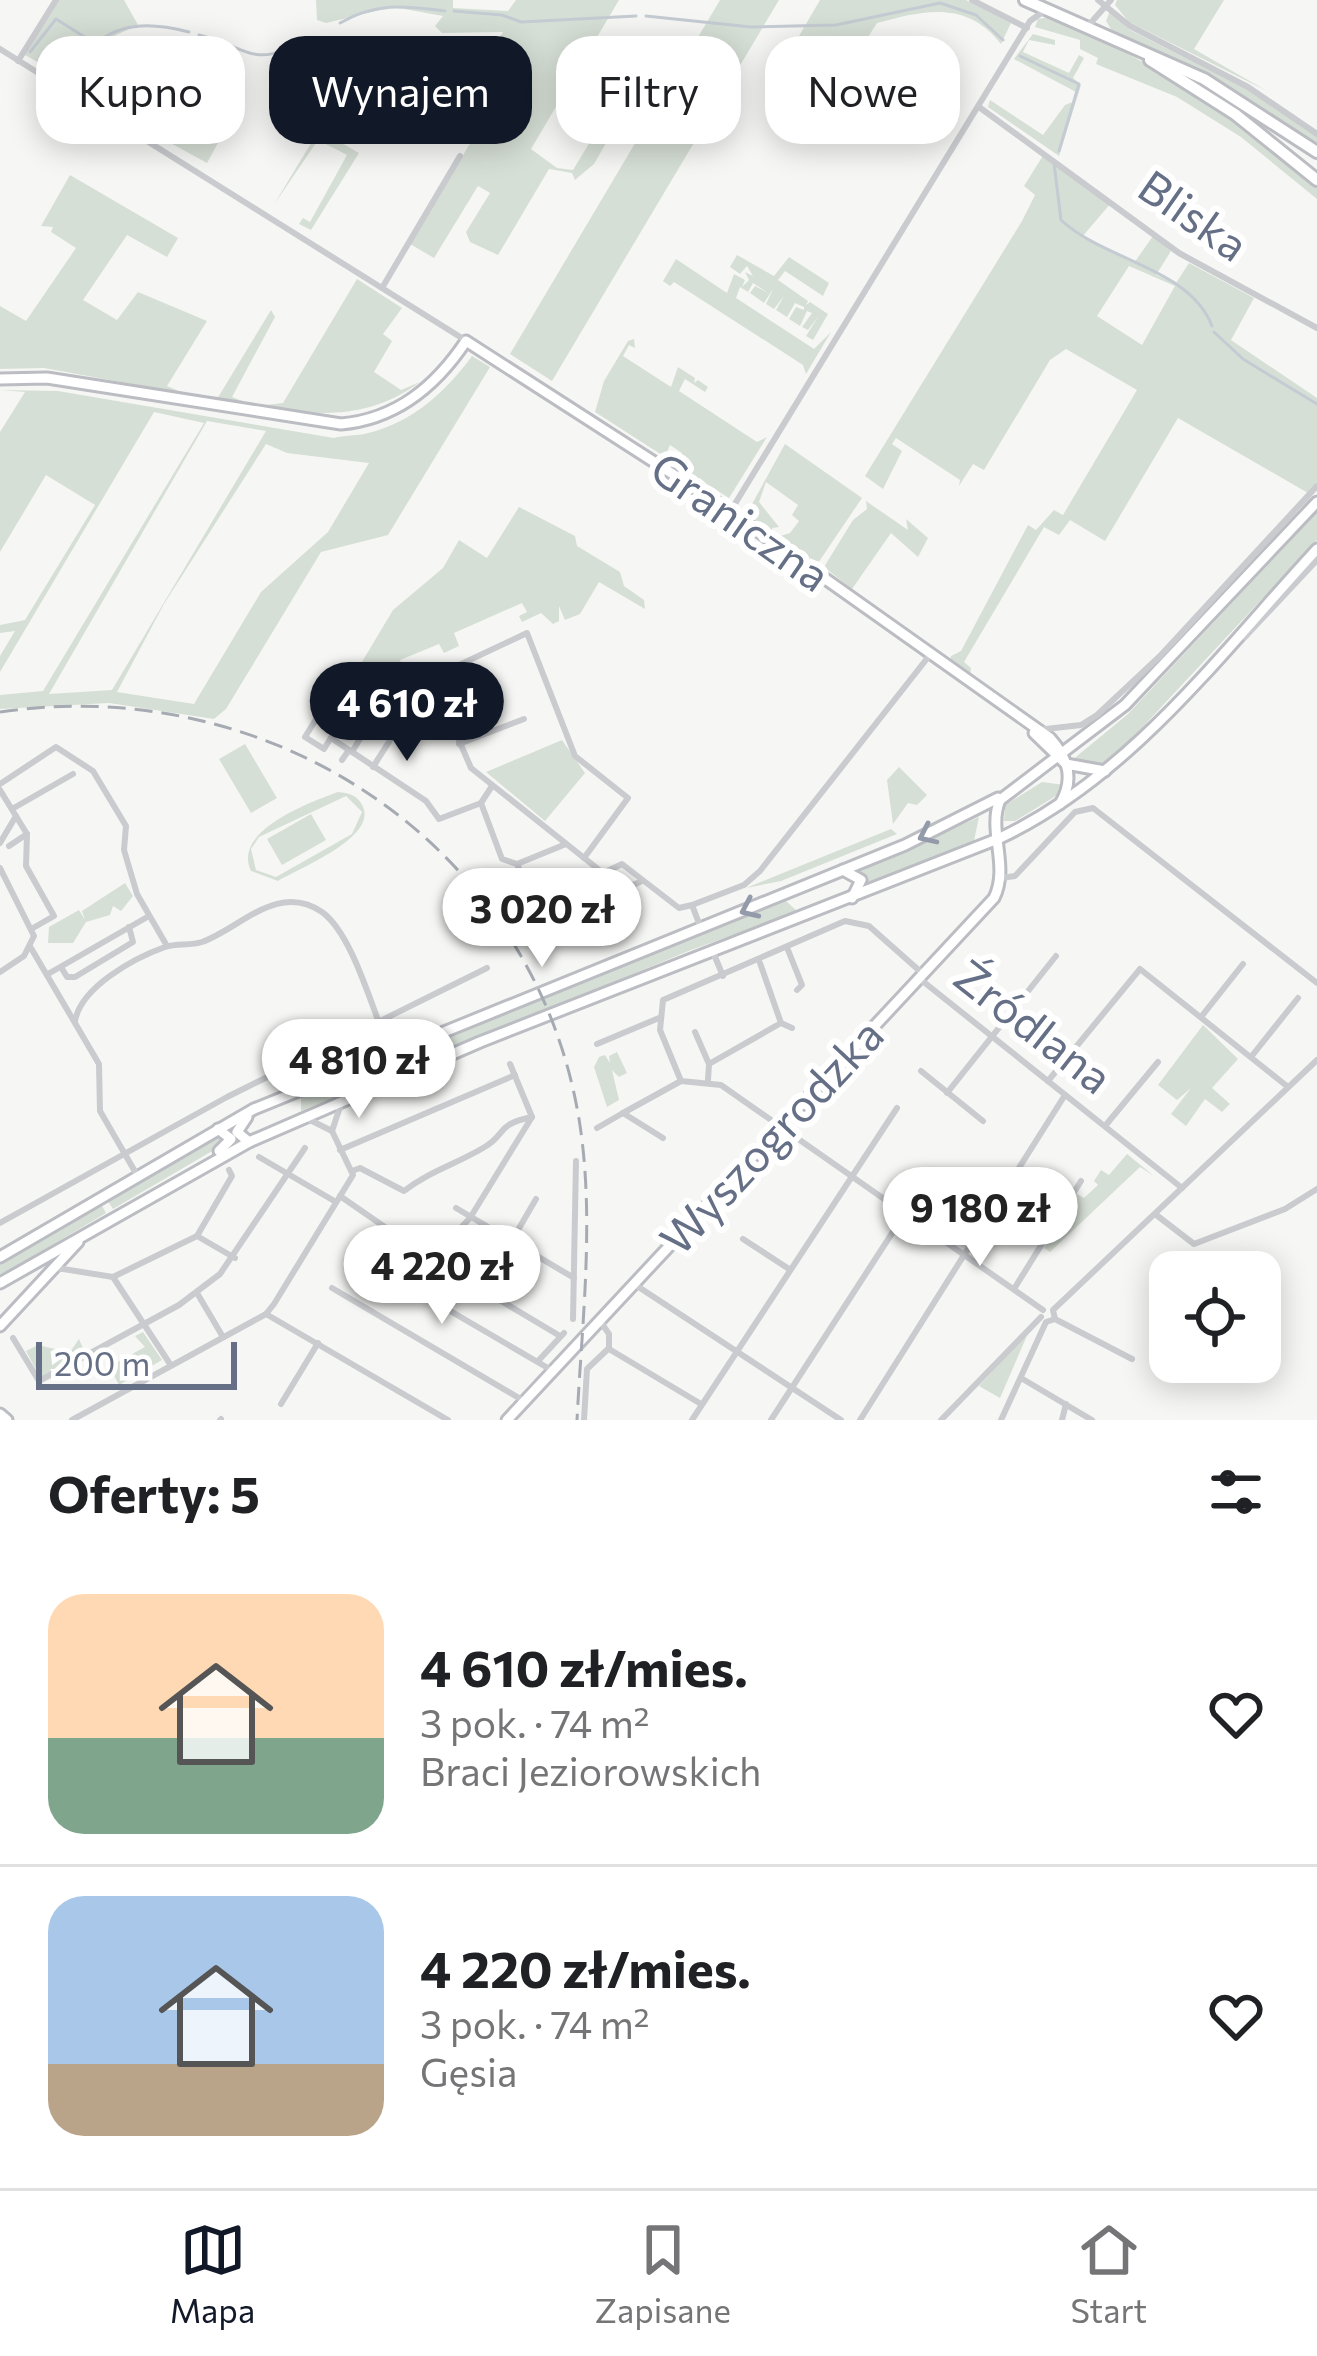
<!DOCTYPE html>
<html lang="pl">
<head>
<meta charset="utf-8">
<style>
	:root { --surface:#fff; --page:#f6f6f6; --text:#202124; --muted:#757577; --line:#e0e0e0; --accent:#111827 }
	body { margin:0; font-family:Commissioner,sans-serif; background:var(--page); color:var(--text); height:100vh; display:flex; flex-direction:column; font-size:45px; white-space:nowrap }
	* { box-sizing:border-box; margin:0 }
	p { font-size:39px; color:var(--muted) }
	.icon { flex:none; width:66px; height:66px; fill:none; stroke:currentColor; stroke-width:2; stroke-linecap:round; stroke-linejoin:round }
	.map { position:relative; height:1420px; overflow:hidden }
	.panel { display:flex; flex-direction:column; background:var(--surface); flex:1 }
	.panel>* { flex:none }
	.guide { position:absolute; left:36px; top:36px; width:1245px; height:108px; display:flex; gap:24px }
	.controls { position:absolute; left:1149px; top:1251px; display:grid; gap:24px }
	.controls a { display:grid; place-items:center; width:132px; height:132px; border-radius:24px; background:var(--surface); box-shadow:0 6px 30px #0003; font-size:60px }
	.scale { position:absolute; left:36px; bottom:30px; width:201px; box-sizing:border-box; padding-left:12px; border:6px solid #656f86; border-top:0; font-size:33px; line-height:42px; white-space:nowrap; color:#656f86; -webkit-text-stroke:9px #fff; paint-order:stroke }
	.price { position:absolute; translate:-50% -102px; padding:0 27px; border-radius:42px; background:#fff; color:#222; font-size:39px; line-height:78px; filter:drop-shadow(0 3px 6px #0008) }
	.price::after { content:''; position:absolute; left:50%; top:72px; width:36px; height:27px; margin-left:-18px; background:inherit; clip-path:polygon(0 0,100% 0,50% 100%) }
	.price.current { background:var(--accent); color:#fff }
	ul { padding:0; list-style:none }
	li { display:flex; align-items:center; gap:36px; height:300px; padding:0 48px }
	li+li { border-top:3px solid var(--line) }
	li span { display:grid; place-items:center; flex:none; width:336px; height:240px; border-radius:36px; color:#555 }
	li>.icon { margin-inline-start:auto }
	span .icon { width:144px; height:144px; fill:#fffc; stroke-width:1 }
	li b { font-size:51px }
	h2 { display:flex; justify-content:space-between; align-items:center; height:144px; padding:0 48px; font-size:51px }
	.tag { padding:0 42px; border-radius:36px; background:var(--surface); box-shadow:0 6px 30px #0003; font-size:42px; line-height:108px }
	.tag.current { background:var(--accent); color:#fff }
	.tabs { display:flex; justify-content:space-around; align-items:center; height:168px; border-top:3px solid var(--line); background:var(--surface); font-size:33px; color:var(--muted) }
	.tabs a { display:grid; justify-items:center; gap:6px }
	.tabs .current { color:var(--accent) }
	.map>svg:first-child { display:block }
	.green { fill:#d6dfd5; fill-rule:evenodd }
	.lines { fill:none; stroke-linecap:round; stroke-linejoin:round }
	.stream { stroke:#c5cbd2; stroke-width:3 }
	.secondary-casing { stroke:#bbbdc3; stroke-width:15 }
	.primary-casing { stroke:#bbbdc2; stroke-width:16 }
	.street { stroke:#c9cbcf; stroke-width:6 }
	.secondary { stroke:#fff; stroke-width:9 }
	.primary { stroke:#fff; stroke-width:10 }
	.rail { stroke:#a6aab2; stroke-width:3; stroke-dasharray:18 9; stroke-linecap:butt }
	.oneway { stroke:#939aaa }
	.labels { text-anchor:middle; stroke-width:12; stroke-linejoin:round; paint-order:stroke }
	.street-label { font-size:45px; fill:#656f86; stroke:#fff }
</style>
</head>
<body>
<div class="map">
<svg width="1317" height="1420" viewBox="0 0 1317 1420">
	<rect width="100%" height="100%" fill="#f6f7f4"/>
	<g class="green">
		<path d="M 57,0 L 124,0 L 138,25 L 99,43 L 77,84 L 25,55 Z"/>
		<path d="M 316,0 L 453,0 L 453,8 L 508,11 L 516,0 L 619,0 L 531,149 L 557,168 L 573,170 L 605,117 L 617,124 L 594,164 L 575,180 L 572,173 L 549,169 L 498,255 L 470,242 L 466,232 L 490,193 L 478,186 L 434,258 L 410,244 L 493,105 L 468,88 L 503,32 L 442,33 L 435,26 L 443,16 L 393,7 L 326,23 L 317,20 Z"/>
		<path d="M 720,0 L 779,0 L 552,381 L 510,354 Z"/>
		<path d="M 820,0 L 966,0 L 1011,23 L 1001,44 C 967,0 924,10 877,23 L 863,45 L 843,41 L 792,48 Z"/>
		<path d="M 1117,0 L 1224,0 L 1194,49 L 1267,91 L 1129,22 L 1115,5 Z"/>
		<path d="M 1110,11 L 1130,30 L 1250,91 L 1317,137 L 1317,146 L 1241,96 L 1114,34 L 1106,21 Z"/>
		<path d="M 1050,17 C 1148,58 1239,115 1317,187 L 1317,199 L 1241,137 L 1177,97 L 1096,64 L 1098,58 L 1080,49 L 1080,40 L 1035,27 L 1038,19 Z"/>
		<path d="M 1033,34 L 1055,40 L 1055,45 L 1029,40 L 1023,52 L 1069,73 L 1079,55 L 1084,58 L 1073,78 L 1081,85 L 1059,156 L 988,107 L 990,100 L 1043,135 L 1065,105 L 1075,101 L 1076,92 L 1014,59 Z"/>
		<path d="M 179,68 L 210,86 L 194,114 L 224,132 L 207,163 L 143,128 Z"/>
		<path d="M 319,130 L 359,153 L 311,230 L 299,224 L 303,218 L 310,222 L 347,155 L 318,140 L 273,206 Z"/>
		<path d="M 1044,154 L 1111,203 L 1082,237 L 1134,263 L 1153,236 L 1171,251 L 1156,275 L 1176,283 L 1189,263 L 1254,298 L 1231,340 L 1317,398 L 1317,482 L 1308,493 L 1178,418 L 1105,541 L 1070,520 L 1059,535 L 1044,527 L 964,662 L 971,668 L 970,677 L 950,663 L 951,656 L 961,651 L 1028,525 L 1036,530 L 1054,510 L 1063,515 L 1137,390 L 1066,349 L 1050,360 L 984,470 L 973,464 L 959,486 L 960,480 L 896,438 L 892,444 L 902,451 L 883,489 L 865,476 L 1022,221 L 1035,195 L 1024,186 ZM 1129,266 L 1175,286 L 1142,345 L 1097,316 Z"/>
		<path d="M 70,175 L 178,238 L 167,257 L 127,235 L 83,300 L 117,320 L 138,292 L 207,321 L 167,386 L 186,394 L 44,368 L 0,369 L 0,306 L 26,321 L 76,248 L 51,232 L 53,227 L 41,226 Z"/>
		<path d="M 737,255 L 774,276 L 789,257 L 829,283 L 823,296 L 785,271 L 778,280 L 808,301 L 806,305 L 810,302 L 828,314 L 813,340 L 806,336 L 818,317 L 808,330 L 802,327 L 812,313 L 807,311 L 800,326 L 789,319 L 796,307 L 804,310 L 804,307 L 795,303 L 787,317 L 776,310 L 784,296 L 774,309 L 766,304 L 773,289 L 764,303 L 750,293 L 755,286 L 768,293 L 753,283 L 748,292 L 740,287 L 736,298 L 814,349 L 831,332 L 806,374 L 803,365 L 674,282 L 670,286 L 663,281 L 676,259 L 727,293 L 734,274 L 745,280 L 742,287 L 749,280 L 745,272 L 753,276 L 747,266 L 740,274 L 730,267 Z"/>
		<path d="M 357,279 L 402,308 L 383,334 L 392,341 L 374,372 L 401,390 L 420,382 C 366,422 312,415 257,406 L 283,403 Z"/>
		<path d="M 271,310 L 275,317 L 232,397 L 253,405 L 217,399 Z"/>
		<path d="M 634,339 L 635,348 L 629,345 L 623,356 L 671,387 L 678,367 L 695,378 L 694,383 L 698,380 L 708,387 L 705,392 L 685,379 L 679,391 L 757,442 L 767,437 L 729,498 L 672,462 L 670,454 L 678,459 L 682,453 L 670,445 L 665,457 L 595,412 L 604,381 L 628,341 Z"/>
		<path d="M 472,356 L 490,367 L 388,535 L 321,552 L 226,709 L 214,719 L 109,703 L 0,709 L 0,695 L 43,691 L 204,423 L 154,412 L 0,672 L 0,656 L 15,631 L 0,633 L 0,625 L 25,620 L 95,505 L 46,475 L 0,552 L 0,432 L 25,392 L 0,390 L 58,391 L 334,438 C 343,435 359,436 368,433 C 411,423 446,392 472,356 ZM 207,421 L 266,431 L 112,690 L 49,694 ZM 266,444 L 287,453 L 369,463 L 328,532 L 261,592 L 194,704 L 117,692 L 164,604 Z"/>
		<path d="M 785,444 L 862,498 L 818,563 L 777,537 L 790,533 L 799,521 L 792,515 L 798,505 L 766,482 L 759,502 L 779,527 L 772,528 L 774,535 L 746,515 Z"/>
		<path d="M 866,501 L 908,530 L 906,519 L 928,538 L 918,557 L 891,533 L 852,589 L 824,567 L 853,520 L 867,509 Z"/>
		<path d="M 519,507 L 575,536 L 577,546 L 620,572 L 624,586 L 644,600 L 645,609 L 599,582 L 580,614 L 565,620 L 559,606 L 559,621 L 553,624 L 541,613 L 522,622 L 519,616 L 527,612 L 522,603 L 454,633 L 459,646 L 444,653 L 439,644 L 400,660 L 404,670 L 366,675 L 379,706 L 366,713 L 341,697 L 393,610 L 443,568 L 459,540 L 487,558 Z"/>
		<path d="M 1317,512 L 1317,540 L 1126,745 L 1099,767 L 1071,761 L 1128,714 Z"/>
		<path d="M 562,740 L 585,773 L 545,821 L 486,772 Z"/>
		<path d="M 245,744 L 277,798 L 251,813 L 219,759 Z"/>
		<path d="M 899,767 L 927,795 L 917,805 L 908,803 L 893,824 L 887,780 Z"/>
		<path d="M 1042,782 L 1065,785 L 1064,791 L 1015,821 L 1004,821 L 1005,805 Z"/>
		<path d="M 338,792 C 349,793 357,795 362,805 C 380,836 300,868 278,881 L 251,871 C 232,831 308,803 338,792 ZM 346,796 L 362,812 L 352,834 L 276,877 L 256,870 L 251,849 L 259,837 Z"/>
		<path d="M 311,814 L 326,840 L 282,865 L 267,839 Z"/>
		<path d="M 979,817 L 974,841 L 864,887 L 859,871 Z"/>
		<path d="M 891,829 L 897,834 L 781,881 L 746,888 Z"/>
		<path d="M 125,883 L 133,896 L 121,911 L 113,906 L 110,915 L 86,922 L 73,943 L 48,943 L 49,927 L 79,910 L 85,920 L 82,911 Z"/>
		<path d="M 786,901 L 798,912 L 691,950 L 301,1111 L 301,1096 Z"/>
		<path d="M 1203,1025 L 1238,1059 L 1212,1088 L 1230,1104 L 1222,1112 L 1205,1099 L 1186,1126 L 1171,1114 L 1191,1088 L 1177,1100 L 1158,1085 Z"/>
		<path d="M 617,1052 L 627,1073 L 619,1077 L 612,1070 L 619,1100 L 607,1107 L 594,1067 L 599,1057 L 605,1055 L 610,1063 L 609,1056 Z"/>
		<path d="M 219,1134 L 226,1134 L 226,1143 L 113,1209 L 107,1200 Z"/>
		<path d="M 1127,1154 L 1154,1176 L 1140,1167 L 1050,1252 L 1044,1248 L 1077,1194 L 1084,1198 L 1098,1185 L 1094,1181 L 1101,1170 L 1109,1175 Z"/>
		<path d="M 101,1204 L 106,1213 L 0,1276 L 0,1264 Z"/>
		<path d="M 1029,1331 L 1000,1398 L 979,1386 Z"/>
		<path d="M 143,1332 L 162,1360 L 119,1385 L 102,1353 L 111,1348 L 106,1356 L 112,1365 L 145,1347 L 135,1336 Z"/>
		<path d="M 79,1339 L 85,1353 L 40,1377 L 26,1351 L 38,1345 L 68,1352 L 66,1358 Z"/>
	</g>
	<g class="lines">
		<g class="stream">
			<path d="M 454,11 L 502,15 L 521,22 L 636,16"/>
			<path d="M 646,16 L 751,27 L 836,25 L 940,3 L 976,15 L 1003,40"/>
			<path d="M 340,23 C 377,2 404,6 445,11"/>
			<path d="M 199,35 C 251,48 251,69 305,41"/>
			<path d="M 30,52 L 56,19 L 96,44 C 122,20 158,24 189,32"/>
			<path d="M 1020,56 L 1079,84 L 1059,151"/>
			<path d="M 1054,163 L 1061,220 C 1105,261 1190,268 1212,326"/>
			<path d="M 1214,332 L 1243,359 L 1317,404"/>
		</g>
		<defs>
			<g id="secondary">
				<path d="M 0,379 L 47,378 L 341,424 C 397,419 436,386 466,341 L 721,505 L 1050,738 C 1068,758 1075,779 1060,804"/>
				<path d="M 1034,733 L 1066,764 L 1105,771"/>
				<path d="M 843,870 L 861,880 L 852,898"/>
				<path d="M 247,1117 L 237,1132 L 249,1142"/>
				<path d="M 218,1129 L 231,1139 L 219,1151"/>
				<path d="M 0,1257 L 254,1109 L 905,845 L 998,798"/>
				<path d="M 0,1283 L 249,1142 L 480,1042 L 1000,838 C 1131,776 1221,653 1317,549"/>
				<path d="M 0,1326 L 78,1242"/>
				<path d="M 0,1414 L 7,1420"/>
				<path d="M 507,1420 L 994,898 C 1010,866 987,830 1000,800 L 1125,705 L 1317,502"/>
			</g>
			<g id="primary">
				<path d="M 1025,0 L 1204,79 L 1317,152"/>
				<path d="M 1150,60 L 1235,114 L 1317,180"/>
			</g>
		</defs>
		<use href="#secondary" class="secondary-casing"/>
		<use href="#primary" class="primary-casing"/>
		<g class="street">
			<path d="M 972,0 L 1027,28"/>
			<path d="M 1098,0 L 1130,26 L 1248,87 L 1317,134"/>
			<path d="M 1087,27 L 1111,0"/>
			<path d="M 0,49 L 465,340"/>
			<path d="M 18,61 L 56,0"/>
			<path d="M 979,107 L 1179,253 L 1317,328"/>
			<path d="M 382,288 L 460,156"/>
			<path d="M 730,512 L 1030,21 L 1047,9"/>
			<path d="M 1245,637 L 1317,560"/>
			<path d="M 431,676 L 471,768 L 603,873 L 622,864 L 679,908 L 692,905 L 700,926"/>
			<path d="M 408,689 L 527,633 L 575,756 L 628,798 L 584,858"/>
			<path d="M 331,695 L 350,707 L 324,749 L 305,737 Z"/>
			<path d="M 1037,730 L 1081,725 L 1097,715 L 1160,656 L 1317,486"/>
			<path d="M 331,738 L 426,801 L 439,819 L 481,803"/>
			<path d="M 459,744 L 524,719"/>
			<path d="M 352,752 L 370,722"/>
			<path d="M 342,760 L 349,750"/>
			<path d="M 373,767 L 392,737"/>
			<path d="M 0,784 L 56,747 L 93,771 L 126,826 L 124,850 L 137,894 L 167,946"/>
			<path d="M 492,786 L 481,803 L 502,859 L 517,864 L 533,902 L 603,873"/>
			<path d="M 0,790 L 27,834 L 9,846"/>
			<path d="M 12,809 L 73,774"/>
			<path d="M 27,834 L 26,866 L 54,916 L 33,928"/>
			<path d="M 0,843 L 16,816"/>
			<path d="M 517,864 L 566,844"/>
			<path d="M 0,868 L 34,936 L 24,956 L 0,972"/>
			<path d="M 594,876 L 604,898 L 642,881"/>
			<path d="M 1001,878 L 1015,876 L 1075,812 L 1093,808 L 1317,983"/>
			<path d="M 604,898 L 607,921"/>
			<path d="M 533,902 L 549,944"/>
			<path d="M 692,905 L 744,885 L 760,871 L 929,656"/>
			<path d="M 31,948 L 99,1064 L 100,1111 L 137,1175"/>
			<path d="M 788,950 L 802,985 L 797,990"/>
			<path d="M 713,952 L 723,976"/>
			<path d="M 61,967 L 67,977 L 75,977 L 133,942 L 129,927"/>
			<path d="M 922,973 L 869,926 L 845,921 L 663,1000 L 660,1030 L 681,1081 L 721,1085 L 1043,1310"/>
			<path d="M 48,974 L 149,916"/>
			<path d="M 920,979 L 1182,1188"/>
			<path d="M 1201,1017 L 1243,964"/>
			<path d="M 75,1021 C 81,987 134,958 165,947 C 177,943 190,946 202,942 C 241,928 277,882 322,912 C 354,935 374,1016 391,1054"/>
			<path d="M 781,1023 L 792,1028"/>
			<path d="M 695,1032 L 709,1064"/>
			<path d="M 597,1044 L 659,1018"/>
			<path d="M 1251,1057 L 1298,998"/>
			<path d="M 921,1071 L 983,1121"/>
			<path d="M 708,1080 L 709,1064 L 781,1023 L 760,963"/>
			<path d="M 1048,1081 L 1140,969 L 1288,1087"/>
			<path d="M 947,1093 L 1056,956"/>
			<path d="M 623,1113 L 681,1081"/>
			<path d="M 1105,1126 L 1158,1062"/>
			<path d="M 597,1128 L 623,1113 L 663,1138"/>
			<path d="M 332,1131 L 341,1104"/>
			<path d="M 340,1150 L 515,1075"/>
			<path d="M 259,1157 L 336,1202"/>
			<path d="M 352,1171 L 360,1168 L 404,1191 C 428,1172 456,1164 483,1148 C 508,1134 494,1125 532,1117"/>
			<path d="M 340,1196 L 431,1259 L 560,1336"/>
			<path d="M 456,1208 L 574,1278"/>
			<path d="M 1155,1214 L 1194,1244 L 1285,1209 L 1317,1189"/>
			<path d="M 0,1223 L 227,1097 L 487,968"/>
			<path d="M 197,1236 L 232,1176 L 229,1170"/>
			<path d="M 743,1239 L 789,1269"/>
			<path d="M 511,1242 L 536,1199"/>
			<path d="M 431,1259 L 470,1218 L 532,1117 L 510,1064"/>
			<path d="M 363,1260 L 553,1371"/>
			<path d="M 57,1268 L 113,1277"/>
			<path d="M 113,1277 L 197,1236 L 235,1258"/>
			<path d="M 113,1277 L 170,1364"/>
			<path d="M 634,1284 L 841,1420"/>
			<path d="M 477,1285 L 503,1238"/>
			<path d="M 332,1288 L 524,1401"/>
			<path d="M 1014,1289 L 1081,1181"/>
			<path d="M 197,1293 L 223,1337"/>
			<path d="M 266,1314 L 448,1420"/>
			<path d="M 573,1319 L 576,1161"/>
			<path d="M 1055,1319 L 1132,1359"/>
			<path d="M 600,1321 L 609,1334 L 609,1349 L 701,1404"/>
			<path d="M 13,1338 L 39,1381 L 179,1305 L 220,1274 L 305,1148"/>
			<path d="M 539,1360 L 564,1333"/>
			<path d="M 1021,1378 L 1092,1420"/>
			<path d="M 281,1404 L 318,1343"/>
			<path d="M 72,1420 L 266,1314 L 274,1304 L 353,1175 L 332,1131 L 306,1118"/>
			<path d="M 220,1420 L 221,1419"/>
			<path d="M 584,1420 L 587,1369 L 608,1349"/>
			<path d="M 692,1420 L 897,1108"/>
			<path d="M 771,1420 L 933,1170"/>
			<path d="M 860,1420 L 1065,1095"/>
			<path d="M 941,1420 L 1041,1317"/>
			<path d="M 1001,1420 L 1046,1322 L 1055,1319 L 1053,1310 L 1317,1060"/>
			<path d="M 1062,1420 L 1066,1404"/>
		</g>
		<use href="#secondary" class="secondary"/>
		<use href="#primary" class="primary"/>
		<path class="rail" d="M 0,712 C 270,672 533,843 579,1119 C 595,1217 582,1321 577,1420"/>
	</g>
	<defs><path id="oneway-chevron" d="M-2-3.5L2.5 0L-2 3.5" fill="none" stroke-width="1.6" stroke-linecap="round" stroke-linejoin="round" transform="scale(3)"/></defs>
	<g class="oneway">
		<use href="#oneway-chevron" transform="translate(927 835) rotate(155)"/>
		<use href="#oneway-chevron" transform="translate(749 909) rotate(156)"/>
	</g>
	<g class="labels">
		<g class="street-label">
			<text transform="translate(1193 216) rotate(35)" y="16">Bliska</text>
			<text transform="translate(740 522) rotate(35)" y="16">Graniczna</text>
			<text transform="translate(1033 1027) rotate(38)" y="16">Źródlana</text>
			<text transform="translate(772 1137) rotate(-47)" y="16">Wyszogrodzka</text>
		</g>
	</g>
</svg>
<div class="controls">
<a><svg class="icon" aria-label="locate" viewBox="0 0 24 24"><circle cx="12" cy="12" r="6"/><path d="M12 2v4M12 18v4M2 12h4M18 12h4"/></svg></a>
</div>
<div class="scale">200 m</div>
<b class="price current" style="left:407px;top:764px">4 610 zł</b>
<b class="price" style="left:542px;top:970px">3 020 zł</b>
<b class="price" style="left:359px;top:1121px">4 810 zł</b>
<b class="price" style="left:980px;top:1269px">9 180 zł</b>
<b class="price" style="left:442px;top:1327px">4 220 zł</b>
<div class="guide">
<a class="tag">Kupno</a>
<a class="tag current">Wynajem</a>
<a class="tag">Filtry</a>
<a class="tag">Nowe</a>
</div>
</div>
<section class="panel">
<h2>Oferty: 5<svg class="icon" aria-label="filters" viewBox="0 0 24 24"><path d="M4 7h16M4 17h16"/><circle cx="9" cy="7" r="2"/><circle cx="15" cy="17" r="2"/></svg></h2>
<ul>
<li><span style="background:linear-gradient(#ffd9b3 60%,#7fa58c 0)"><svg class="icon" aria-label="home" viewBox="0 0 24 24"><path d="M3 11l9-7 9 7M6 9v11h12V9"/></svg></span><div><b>4 610 zł/mies.</b><p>3 pok. · 74 m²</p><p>Braci Jeziorowskich</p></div><svg class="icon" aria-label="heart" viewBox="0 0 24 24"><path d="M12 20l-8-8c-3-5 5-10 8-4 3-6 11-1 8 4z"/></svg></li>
<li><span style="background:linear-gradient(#a9c7e8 70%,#b9a48a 0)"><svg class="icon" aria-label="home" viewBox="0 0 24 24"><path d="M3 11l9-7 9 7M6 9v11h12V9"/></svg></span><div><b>4 220 zł/mies.</b><p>3 pok. · 74 m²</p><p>Gęsia</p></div><svg class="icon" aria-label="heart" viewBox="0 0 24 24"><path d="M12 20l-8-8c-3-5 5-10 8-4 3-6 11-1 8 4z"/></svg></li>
</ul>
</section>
<nav class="tabs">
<a class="current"><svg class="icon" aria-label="map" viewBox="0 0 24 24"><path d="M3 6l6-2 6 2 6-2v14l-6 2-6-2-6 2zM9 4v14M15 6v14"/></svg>Mapa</a>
<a><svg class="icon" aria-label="saved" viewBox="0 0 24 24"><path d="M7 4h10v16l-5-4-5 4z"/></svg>Zapisane</a>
<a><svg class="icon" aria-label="home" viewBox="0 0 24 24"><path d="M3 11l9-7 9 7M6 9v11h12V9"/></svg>Start</a>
</nav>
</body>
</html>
